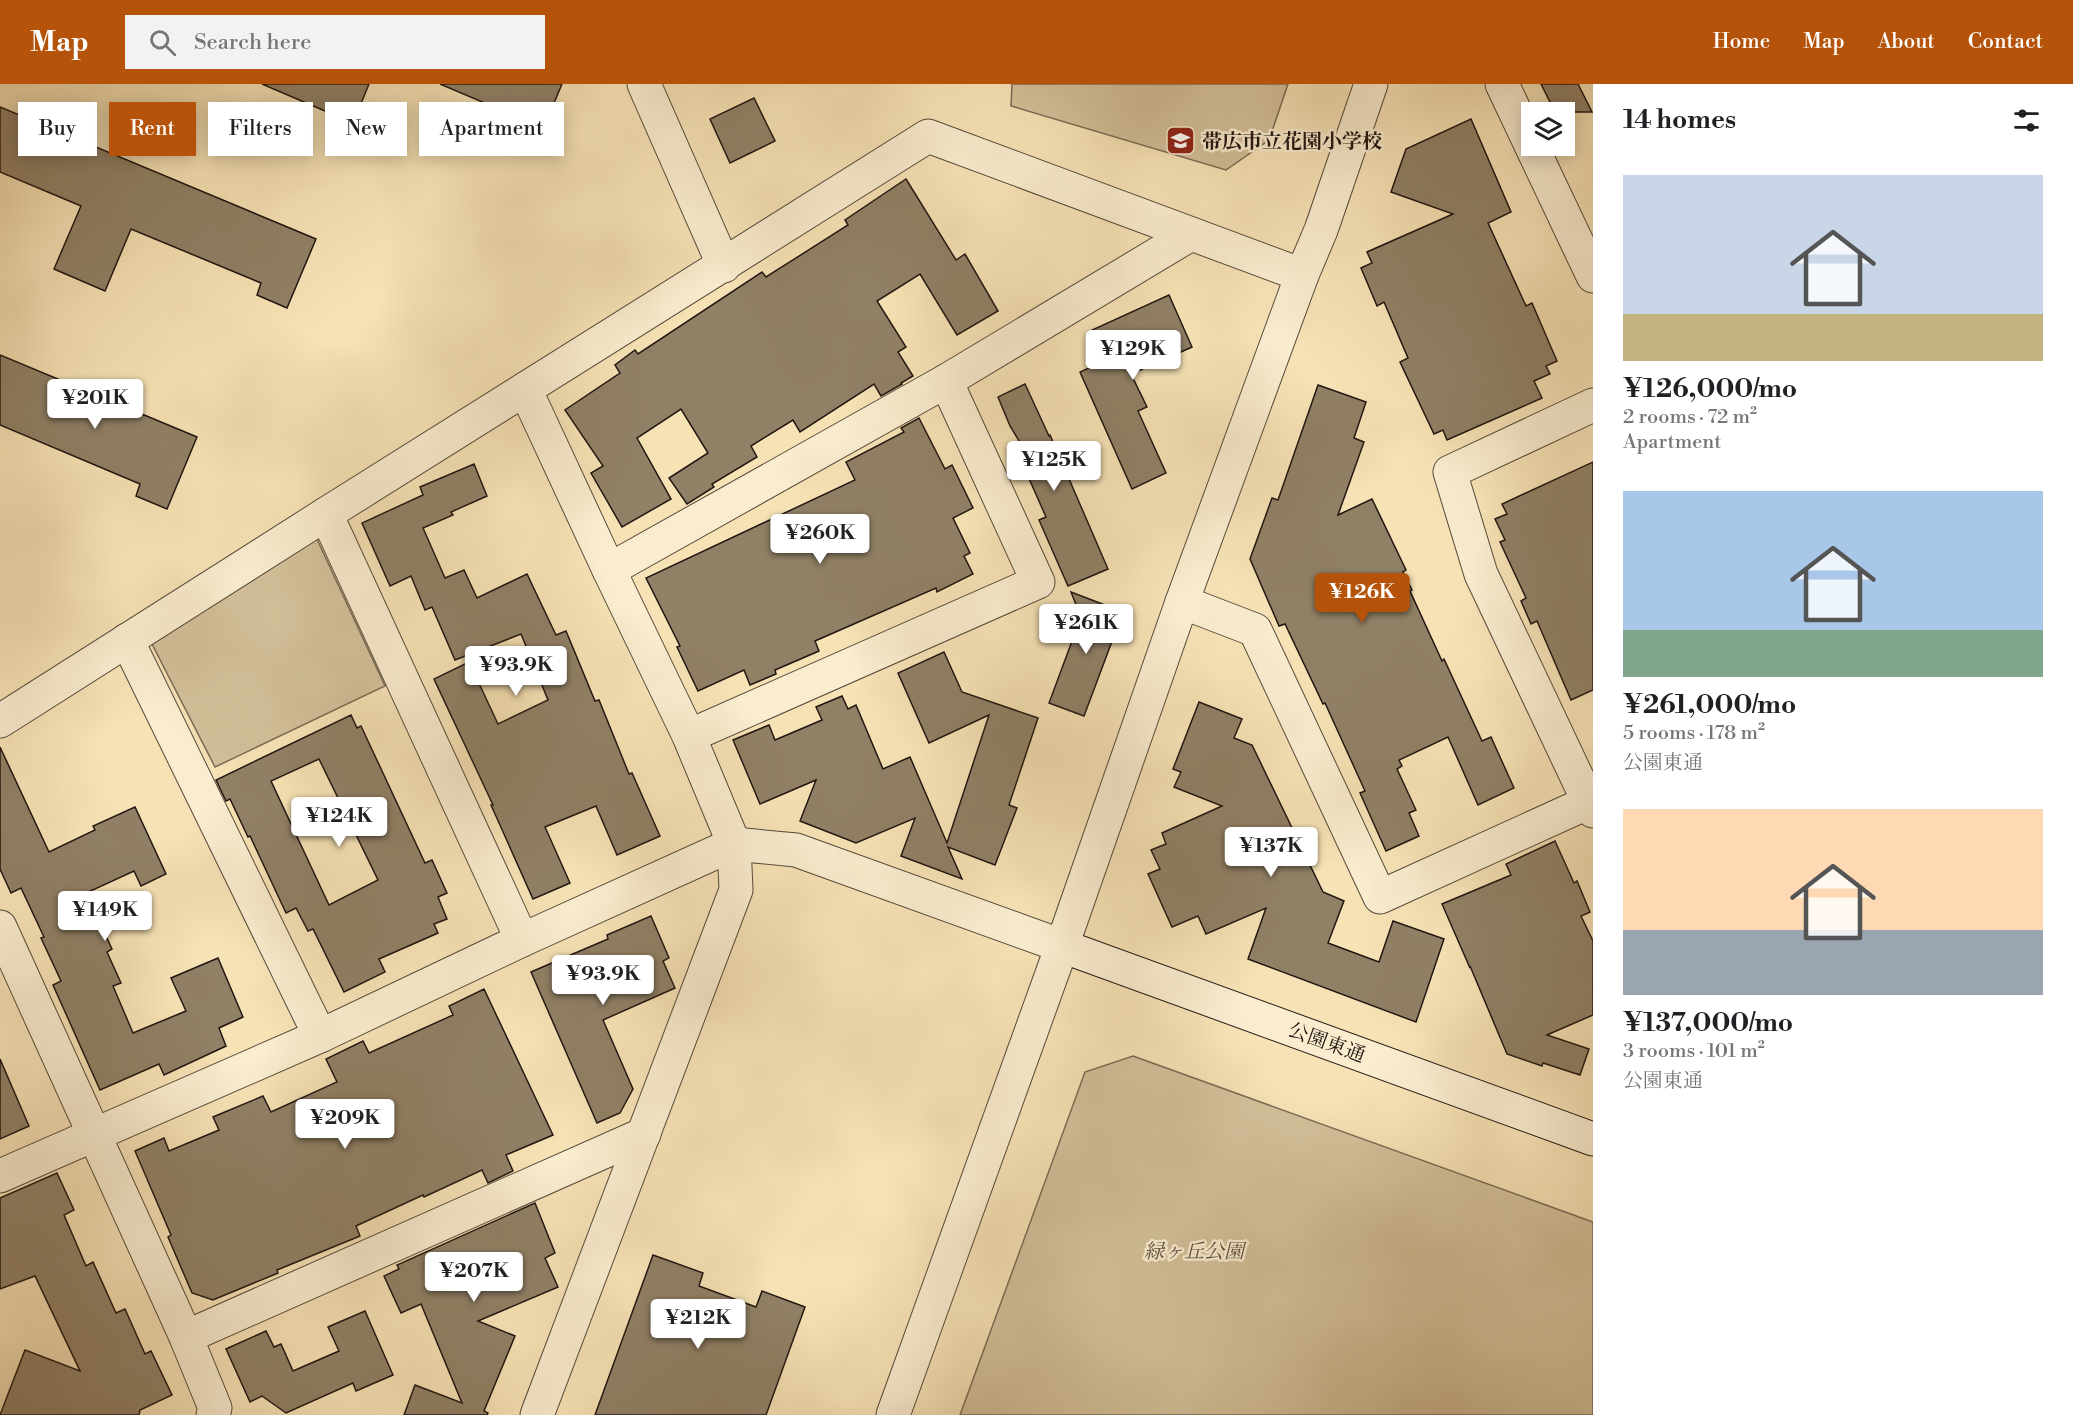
<!DOCTYPE html>
<html lang="en">
<head>
<meta charset="utf-8">
<style>
	:root { --surface:#fff; --page:#f2f2f2; --text:#202124; --muted:#757577; --accent:#b45309 }
	body { margin:0; font-family:"Libre Bodoni","Noto Serif JP",serif; background:var(--page); color:var(--text); height:100vh; display:flex; flex-direction:column; font-size:22px; white-space:nowrap }
	* { box-sizing:border-box; margin:0 }
	p { font-size:20px; color:var(--muted) }
	.icon { flex:none; width:33px; height:33px; fill:none; stroke:currentColor; stroke-width:2; stroke-linecap:round; stroke-linejoin:round }
	.map { position:relative; flex:1; overflow:hidden }
	.details { display:flex; flex-direction:column; background:var(--surface); width:480px }
	.details>* { flex:none }
	.banner { position:absolute; left:18px; top:18px; width:570px; height:54px; display:flex; gap:12px }
	.controls { position:absolute; left:1521px; top:18px; display:grid; gap:12px }
	.controls a { display:grid; place-items:center; width:54px; height:54px; border-radius:0px; background:var(--surface); box-shadow:0 3px 15px #0003; font-size:30px }
	.price { position:absolute; translate:-50% -51px; padding:0 14px; border-radius:6px; background:#fff; color:#222; font-size:20px; line-height:39px; filter:drop-shadow(0 2px 3px #0008) }
	.price::after { content:''; position:absolute; left:50%; top:36px; width:18px; height:14px; margin-left:-9px; background:inherit; clip-path:polygon(0 0,100% 0,50% 100%) }
	.price.current { background:var(--accent); color:#fff }
	ul { padding:0; list-style:none }
	li { display:grid; align-content:center; gap:12px; height:318px; padding:0 30px }
	li span { display:grid; place-items:center; height:186px; border-radius:0px; color:#555 }
	li>.icon { margin-inline-start:auto }
	span .icon { width:108px; height:108px; fill:#fffc; stroke-width:1 }
	li b { font-size:26px }
	h2 { display:flex; justify-content:space-between; align-items:center; height:72px; padding:0 30px; font-size:26px }
	.chip { padding:0 21px; border-radius:0px; background:var(--surface); box-shadow:0 3px 15px #0003; font-size:21px; line-height:54px }
	.chip.current { background:var(--accent); color:#fff }
	header { display:flex; align-items:center; gap:36px; box-sizing:border-box; height:84px; padding:0 30px; background:var(--accent); color:#fff }
	header strong { font-size:28px }
	nav { display:flex; gap:33px; margin-inline-start:auto; font-size:21px }
	.search { width:420px; height:54px; background:var(--page); display:flex; align-items:center; gap:15px; box-sizing:border-box; padding:0 21px; border-radius:0px; color:var(--muted); font-size:22px }
	main { display:flex; flex:1; min-height:0 }
	.map>svg:first-child { display:block }
	.green { fill:#d2bf99; stroke:#7a6a55; stroke-width:1.5 }
	.building { fill:#908066; stroke:#211611; stroke-width:1.5; fill-rule:evenodd }
	.lines { fill:none; stroke-linecap:round; stroke-linejoin:round }
	.street-casing { stroke:#56493a; stroke-width:35 }
	.secondary-casing { stroke:#211611; stroke-width:35 }
	.street { stroke:#f9eccf; stroke-width:33 }
	.secondary { stroke:#f9eccf; stroke-width:33 }
	.labels { text-anchor:middle; stroke-width:5; stroke-linejoin:round; paint-order:stroke }
	.poi-label { font-size:20px; font-weight:bold; fill:#211611; stroke:#f9eccf; text-anchor:start }
	.street-label { font-size:20px; fill:#211611; stroke:#f9eccf }
	.park-label { font-size:20px; font-style:italic; fill:#5f5141; stroke:#f9eccf }
</style>
</head>
<body>
<header>
<strong>Map</strong>
<div class="search"><svg class="icon" aria-label="search" viewBox="0 0 24 24"><circle cx="10" cy="10" r="6"/><path d="M15 15l6 6"/></svg>Search here</div>
<nav><a>Home</a><a>Map</a><a>About</a><a>Contact</a></nav>
</header>
<main>
<div class="map">
<svg width="1593" height="1331" viewBox="0 0 1593 1331">
	<rect width="100%" height="100%" fill="#f6e2b5"/>
	<filter id="stains"><feTurbulence type="fractalNoise" baseFrequency=".00333" numOctaves="4"/><feColorMatrix values="0 0 0 0 .2 0 0 0 0 .09 0 0 0 0 .02 0 0 0 .5 -.17"/></filter>
	<radialGradient id="worn" r=".72"><stop offset=".6" stop-color="#630" stop-opacity="0"/><stop offset="1" stop-color="#630" stop-opacity=".3"/></radialGradient>
	<g class="green">
		<path d="M 1012,0 L 1288,0 L 1269,56 L 1226,86 L 1011,22 Z"/>
		<path d="M 316,453 L 385,602 L 215,683 L 152,560 Z"/>
		<path d="M 1133,972 L 1593,1138 L 1593,1331 L 960,1331 L 1085,988 Z"/>
	</g>
	<g class="building">
		<path d="M 262,0 L 369,0 L 353,39 Z"/>
		<path d="M 440,0 L 562,0 L 538,57 L 508,44 L 513,31 Z"/>
		<path d="M 1541,0 L 1578,0 L 1592,28 L 1555,28 Z"/>
		<path d="M 754,14 L 775,57 L 730,79 L 710,35 Z"/>
		<path d="M 0,23 L 316,155 L 287,224 L 257,211 L 261,199 L 131,145 L 105,207 L 54,185 L 81,122 L 0,88 Z"/>
		<path d="M 1471,35 L 1511,128 L 1488,139 L 1526,222 L 1532,219 L 1557,277 L 1546,282 L 1550,290 L 1534,297 L 1542,314 L 1447,356 L 1443,346 L 1434,350 L 1400,278 L 1408,274 L 1384,218 L 1377,222 L 1361,184 L 1372,179 L 1367,168 L 1453,130 L 1391,108 L 1406,65 Z"/>
		<path d="M 906,95 L 956,176 L 965,170 L 998,227 L 957,251 L 920,190 L 877,217 L 906,263 L 898,268 L 913,292 L 901,299 L 902,300 L 881,312 L 874,300 L 800,348 L 793,336 L 751,362 L 757,373 L 712,400 L 714,403 L 687,420 L 669,394 L 708,369 L 681,325 L 637,354 L 671,415 L 622,443 L 591,389 L 603,382 L 565,326 L 620,289 L 615,281 L 635,266 L 638,270 L 762,188 L 766,193 L 848,141 L 845,136 Z"/>
		<path d="M 1169,211 L 1192,263 L 1131,290 L 1147,323 L 1138,327 L 1166,389 L 1132,405 L 1080,288 L 1106,276 L 1092,246 Z"/>
		<path d="M 0,271 L 197,353 L 167,425 L 136,412 L 140,400 L 0,341 Z"/>
		<path d="M 1025,300 L 1049,352 L 1050,351 L 1108,485 L 1068,502 L 1039,436 L 1046,433 L 1027,390 L 1036,385 L 1010,342 L 998,313 Z"/>
		<path d="M 1318,301 L 1366,318 L 1354,354 L 1364,358 L 1338,431 L 1372,415 L 1406,486 L 1403,488 L 1412,506 L 1410,507 L 1442,577 L 1444,575 L 1482,657 L 1491,653 L 1514,704 L 1478,721 L 1448,653 L 1399,676 L 1402,682 L 1397,685 L 1416,726 L 1409,729 L 1419,752 L 1386,767 L 1360,709 L 1365,707 L 1325,619 L 1323,620 L 1285,540 L 1279,542 L 1250,475 L 1272,414 L 1278,416 Z"/>
		<path d="M 919,334 L 945,385 L 952,381 L 973,424 L 953,434 L 970,469 L 964,472 L 973,490 L 937,508 L 936,504 L 815,557 L 819,567 L 775,586 L 776,590 L 750,601 L 744,586 L 698,607 L 677,563 L 680,562 L 646,494 L 855,396 L 846,378 L 904,348 L 901,344 Z"/>
		<path d="M 1593,378 L 1593,606 L 1571,616 L 1537,537 L 1531,540 L 1521,517 L 1526,514 L 1500,458 L 1505,456 L 1495,435 L 1507,430 L 1502,420 Z"/>
		<path d="M 474,380 L 487,412 L 451,428 L 453,431 L 423,444 L 445,494 L 464,486 L 477,514 L 527,490 L 556,551 L 566,547 L 595,617 L 599,616 L 629,690 L 632,689 L 660,752 L 617,771 L 596,722 L 545,743 L 570,799 L 533,815 L 491,721 L 493,721 L 434,595 L 469,578 L 498,640 L 548,616 L 521,550 L 455,576 L 432,523 L 425,526 L 411,492 L 390,502 L 362,439 L 423,411 L 420,403 Z"/>
		<path d="M 1071,508 L 1123,528 L 1084,632 L 1049,619 L 1081,533 Z"/>
		<path d="M 944,568 L 962,608 L 1038,634 L 1009,721 L 1017,724 L 995,781 L 948,763 L 962,795 L 901,772 L 915,734 L 856,759 L 800,737 L 816,696 L 760,720 L 733,656 L 769,641 L 775,656 L 822,636 L 816,623 L 842,612 L 848,625 L 856,621 L 883,685 L 910,673 L 947,759 L 989,631 L 929,659 L 898,589 Z"/>
		<path d="M 1199,618 L 1242,635 L 1234,654 L 1252,661 L 1323,808 L 1344,817 L 1328,859 L 1379,878 L 1393,837 L 1444,855 L 1416,938 L 1248,875 L 1266,824 L 1206,850 L 1198,832 L 1172,843 L 1148,790 L 1160,785 L 1151,766 L 1166,760 L 1162,749 L 1222,722 L 1174,703 L 1181,688 L 1173,685 Z"/>
		<path d="M 351,631 L 357,644 L 361,642 L 425,779 L 432,776 L 447,809 L 438,813 L 447,835 L 434,840 L 438,849 L 379,875 L 385,888 L 344,908 L 313,845 L 308,847 L 296,824 L 286,829 L 250,752 L 248,753 L 230,715 L 226,717 L 216,696 ZM 319,675 L 378,796 L 329,821 L 271,697 Z"/>
		<path d="M 0,663 L 49,768 L 95,746 L 93,742 L 135,723 L 166,790 L 141,802 L 134,787 L 86,809 L 112,865 L 107,868 L 121,899 L 113,902 L 133,949 L 186,927 L 171,894 L 218,874 L 243,933 L 219,944 L 226,962 L 164,991 L 159,980 L 100,1006 L 53,901 L 61,897 L 41,854 L 44,853 L 21,804 L 11,809 L 0,785 Z"/>
		<path d="M 1555,757 L 1574,799 L 1577,797 L 1590,828 L 1581,832 L 1593,857 L 1593,931 L 1547,951 L 1589,965 L 1580,991 L 1543,979 L 1542,982 L 1507,970 L 1470,882 L 1470,884 L 1442,820 L 1511,791 L 1506,780 Z"/>
		<path d="M 651,832 L 669,874 L 663,877 L 675,904 L 603,936 L 633,1005 L 620,1029 L 597,1039 L 531,888 L 608,855 L 607,851 Z"/>
		<path d="M 484,905 L 553,1051 L 506,1071 L 513,1087 L 488,1099 L 482,1086 L 424,1113 L 423,1111 L 356,1142 L 360,1152 L 277,1186 L 278,1189 L 213,1216 L 192,1209 L 168,1153 L 171,1151 L 135,1067 L 164,1054 L 169,1067 L 219,1046 L 213,1033 L 263,1012 L 271,1028 L 337,998 L 326,975 L 363,957 L 369,969 L 453,931 L 449,922 Z"/>
		<path d="M 0,975 L 29,1042 L 0,1055 Z"/>
		<path d="M 57,1089 L 74,1126 L 64,1131 L 86,1182 L 93,1178 L 116,1229 L 125,1225 L 145,1270 L 151,1267 L 172,1311 L 140,1326 L 139,1331 L 0,1331 L 25,1266 L 80,1287 L 35,1192 L 0,1205 L 0,1114 Z"/>
		<path d="M 535,1119 L 555,1169 L 545,1174 L 558,1203 L 478,1237 L 515,1252 L 484,1327 L 488,1329 L 487,1331 L 404,1331 L 415,1301 L 462,1319 L 421,1220 L 401,1229 L 384,1192 L 399,1185 L 397,1181 Z"/>
		<path d="M 653,1171 L 703,1189 L 699,1202 L 756,1223 L 762,1207 L 805,1223 L 766,1331 L 595,1331 Z"/>
		<path d="M 365,1227 L 393,1291 L 356,1307 L 353,1299 L 286,1329 L 262,1312 L 250,1318 L 226,1265 L 266,1247 L 274,1263 L 281,1260 L 293,1287 L 339,1267 L 328,1243 Z"/>
	</g>
	<g class="lines">
		<defs>
			<g id="street">
				<path d="M 644,0 L 724,182"/>
				<path d="M 1502,0 L 1593,192"/>
				<path d="M 525,305 L 609,486 L 689,652 L 734,760 L 736,806 L 537,1331"/>
				<path d="M 1593,321 L 1450,388 L 1481,490 L 1593,727"/>
				<path d="M 326,430 L 522,856"/>
				<path d="M 609,486 L 946,297 L 1191,150"/>
				<path d="M 1182,518 L 1255,546 L 1380,813 L 1589,718"/>
				<path d="M 127,556 L 320,952"/>
				<path d="M 0,637 L 326,430 L 928,52 L 1302,191"/>
				<path d="M 689,652 L 1038,498 L 946,297"/>
				<path d="M 0,843 L 186,1253 L 215,1324 L 213,1331"/>
				<path d="M 0,1092 L 320,952 L 522,856 L 734,760 L 796,766 L 1062,862"/>
				<path d="M 186,1253 L 644,1050"/>
				<path d="M 893,1331 L 1062,862 L 1182,518 L 1302,191 L 1321,146 L 1371,0"/>
			</g>
			<path id="secondary" d="M 1062,862 L 1593,1055"/>
		</defs>
		<use href="#street" class="street-casing"/>
		<use href="#secondary" class="secondary-casing"/>
		<use href="#street" class="street"/>
		<use href="#secondary" class="secondary"/>
	</g>
	<defs>
		<symbol id="school-square" viewBox="-11 -11 22 22"><rect x="-9" y="-9" width="18" height="18" rx="4" fill="#8f2418" stroke="#f9eccf"/><path d="M0-5L7-2L0 1L-7-2ZM-4 1L0 2.5L4 1V4Q0 6-4 4Z" fill="#fff"/></symbol>
	</defs>
	<g fill-rule="evenodd">
		<use href="#school-square" x="1164" y="40" width="33" height="33"/>
	</g>
	<g class="labels">
		<g class="poi-label">
			<text x="1202" y="64">帯広市立花園小学校</text>
		</g>
		<g class="street-label">
			<text transform="translate(1327 958) rotate(20)" y="7">公園東通</text>
		</g>
		<g class="park-label">
			<text x="1194" y="1174">緑ヶ丘公園</text>
		</g>
	</g>
	<rect width="100%" height="100%" filter="url(#stains)"/>
	<rect width="100%" height="100%" fill="url(#worn)"/>
</svg>
<div class="controls">
<a><svg class="icon" aria-label="layers" viewBox="0 0 24 24"><path d="M12 4l9 5-9 5-9-5zM3 14l9 5 9-5"/></svg></a>
</div>
<b class="price" style="left:1133px;top:297px">¥129K</b>
<b class="price" style="left:95px;top:346px">¥201K</b>
<b class="price" style="left:1054px;top:408px">¥125K</b>
<b class="price" style="left:820px;top:481px">¥260K</b>
<b class="price current" style="left:1362px;top:540px">¥126K</b>
<b class="price" style="left:1086px;top:571px">¥261K</b>
<b class="price" style="left:516px;top:613px">¥93.9K</b>
<b class="price" style="left:339px;top:764px">¥124K</b>
<b class="price" style="left:1271px;top:794px">¥137K</b>
<b class="price" style="left:105px;top:858px">¥149K</b>
<b class="price" style="left:603px;top:922px">¥93.9K</b>
<b class="price" style="left:345px;top:1066px">¥209K</b>
<b class="price" style="left:474px;top:1219px">¥207K</b>
<b class="price" style="left:698px;top:1266px">¥212K</b>
<div class="banner">
<a class="chip">Buy</a>
<a class="chip current">Rent</a>
<a class="chip">Filters</a>
<a class="chip">New</a>
<a class="chip">Apartment</a>
</div>
</div>
<section class="details">
<h2>14 homes<svg class="icon" aria-label="filters" viewBox="0 0 24 24"><path d="M4 7h16M4 17h16"/><circle cx="9" cy="7" r="2"/><circle cx="15" cy="17" r="2"/></svg></h2>
<ul>
<li><span style="background:linear-gradient(#c9d6e8 75%,#c2b280 0)"><svg class="icon" aria-label="home" viewBox="0 0 24 24"><path d="M3 11l9-7 9 7M6 9v11h12V9"/></svg></span><div><b>¥126,000/mo</b><p>2 rooms · 72 m²</p><p>Apartment</p></div></li>
<li><span style="background:linear-gradient(#a9c7e8 75%,#7fa58c 0)"><svg class="icon" aria-label="home" viewBox="0 0 24 24"><path d="M3 11l9-7 9 7M6 9v11h12V9"/></svg></span><div><b>¥261,000/mo</b><p>5 rooms · 178 m²</p><p>公園東通</p></div></li>
<li><span style="background:linear-gradient(#ffd9b3 65%,#9aa5b1 0)"><svg class="icon" aria-label="home" viewBox="0 0 24 24"><path d="M3 11l9-7 9 7M6 9v11h12V9"/></svg></span><div><b>¥137,000/mo</b><p>3 rooms · 101 m²</p><p>公園東通</p></div></li>
</ul>
</section>
</main>
</body>
</html>
